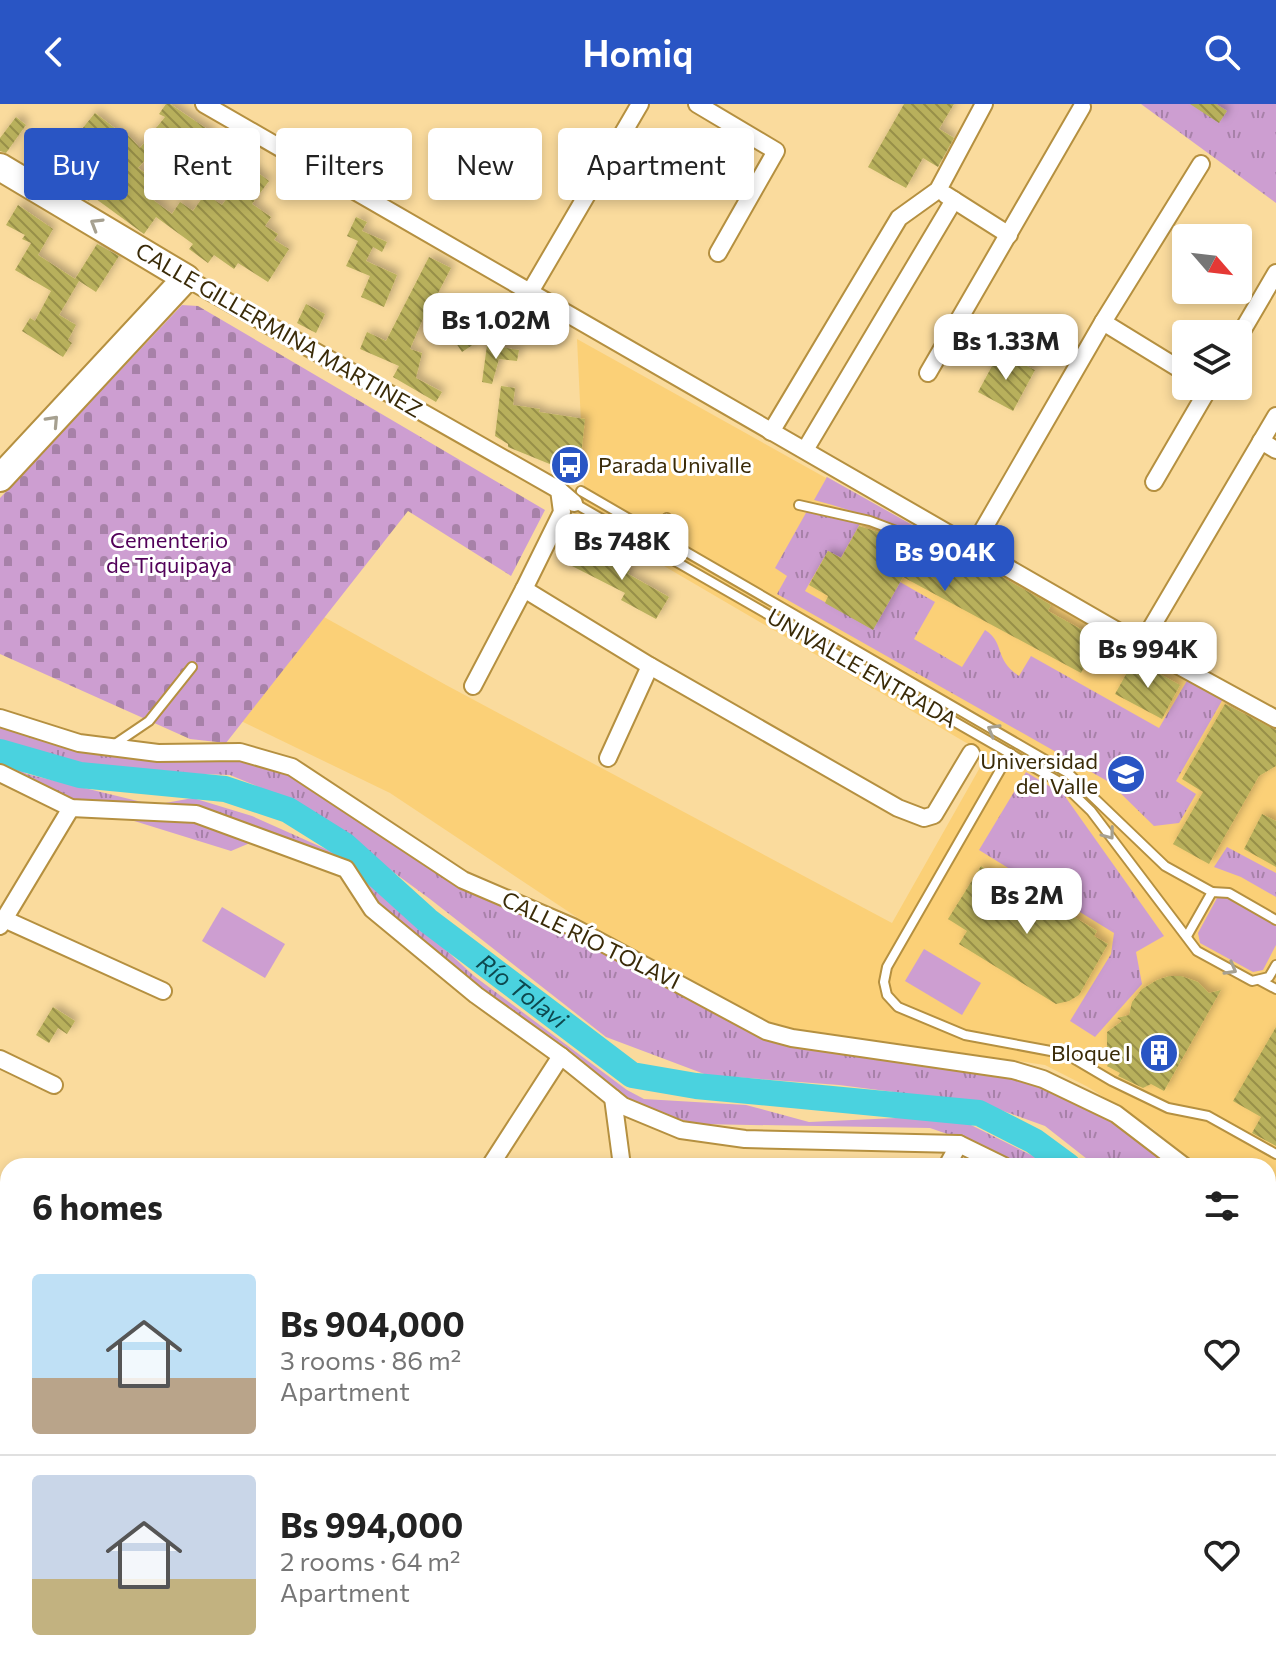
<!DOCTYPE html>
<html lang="en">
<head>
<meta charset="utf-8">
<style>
	:root { --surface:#fff; --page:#f6f6f6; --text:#222; --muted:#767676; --line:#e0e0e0; --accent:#2955c4 }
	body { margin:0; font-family:Commissioner,sans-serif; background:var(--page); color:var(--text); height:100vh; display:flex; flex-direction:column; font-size:30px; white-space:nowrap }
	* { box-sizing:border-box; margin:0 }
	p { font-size:26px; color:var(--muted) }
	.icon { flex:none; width:44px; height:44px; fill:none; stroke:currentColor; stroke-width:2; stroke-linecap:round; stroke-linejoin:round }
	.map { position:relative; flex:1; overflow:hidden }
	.drawer { position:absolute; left:0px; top:1054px; width:1276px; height:514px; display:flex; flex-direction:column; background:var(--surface); border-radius:24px 24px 0 0; box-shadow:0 4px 12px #0003 }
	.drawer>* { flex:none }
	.hud { position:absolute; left:24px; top:24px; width:800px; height:72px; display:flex; gap:16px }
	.needle { width:52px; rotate:118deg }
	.fabs { position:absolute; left:1172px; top:120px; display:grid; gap:16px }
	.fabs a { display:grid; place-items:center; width:80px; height:80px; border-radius:8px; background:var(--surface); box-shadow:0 4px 12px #0003; font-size:40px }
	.price { position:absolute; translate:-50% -68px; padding:0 18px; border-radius:16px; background:#fff; color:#222; font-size:26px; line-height:52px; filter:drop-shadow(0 2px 4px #0008) }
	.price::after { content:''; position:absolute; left:50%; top:48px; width:24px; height:18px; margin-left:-12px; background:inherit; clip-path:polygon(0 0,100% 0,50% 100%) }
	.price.selected { background:var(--accent); color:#fff }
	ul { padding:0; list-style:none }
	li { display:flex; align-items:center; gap:24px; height:200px; padding:0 32px }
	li+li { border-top:2px solid var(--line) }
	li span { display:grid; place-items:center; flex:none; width:224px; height:160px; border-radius:8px; color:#555 }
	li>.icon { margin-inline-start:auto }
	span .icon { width:96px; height:96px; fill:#fffc; stroke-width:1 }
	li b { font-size:34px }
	h2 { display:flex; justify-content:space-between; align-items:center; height:96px; padding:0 32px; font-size:34px }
	.pill { padding:0 28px; border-radius:8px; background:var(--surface); box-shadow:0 4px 12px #0003; font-size:28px; line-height:72px }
	.pill.selected { background:var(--accent); color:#fff }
	header { display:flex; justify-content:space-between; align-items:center; height:104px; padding:0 32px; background:var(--accent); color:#fff; font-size:36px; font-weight:600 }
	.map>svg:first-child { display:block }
	.built { fill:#fbd077 }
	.grass { fill:url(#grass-tufts) }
	.cemetery { fill:url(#cemetery-stones) }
	.green { fill:#cd9ed1 }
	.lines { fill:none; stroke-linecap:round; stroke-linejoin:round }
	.river { stroke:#4ad2df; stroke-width:26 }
	.building { fill:url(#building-back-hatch); filter:url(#shadow) }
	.service-casing { stroke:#b59040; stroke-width:12 }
	.minor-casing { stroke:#b59040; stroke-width:20 }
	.primary-casing { stroke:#b59040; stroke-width:30 }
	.service { stroke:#fff; stroke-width:8 }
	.minor { stroke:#fff; stroke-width:16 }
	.primary { stroke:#fff; stroke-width:26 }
	.oneway { stroke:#a6a090 }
	.labels { text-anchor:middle; stroke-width:6; stroke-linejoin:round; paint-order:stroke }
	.street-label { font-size:22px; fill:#3a2b08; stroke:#fff }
	.poi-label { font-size:22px; fill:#3a2b08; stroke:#fff; text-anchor:end }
	.park-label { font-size:22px; fill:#520159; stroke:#fff }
	.water-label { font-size:24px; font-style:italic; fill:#0d494f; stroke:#fff }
</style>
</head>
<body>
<header><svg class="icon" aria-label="back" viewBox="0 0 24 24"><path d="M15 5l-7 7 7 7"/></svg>Homiq<svg class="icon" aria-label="search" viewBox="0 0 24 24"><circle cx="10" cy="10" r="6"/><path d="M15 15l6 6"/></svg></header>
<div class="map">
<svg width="1276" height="1567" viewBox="0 0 1276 1567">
	<defs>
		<pattern id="grass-tufts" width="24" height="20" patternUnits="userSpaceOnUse" patternTransform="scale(2)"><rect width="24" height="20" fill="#cd9ed1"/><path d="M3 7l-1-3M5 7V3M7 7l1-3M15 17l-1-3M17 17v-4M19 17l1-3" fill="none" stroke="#a781a8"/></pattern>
		<pattern id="cemetery-stones" width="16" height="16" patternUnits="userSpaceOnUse" patternTransform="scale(2)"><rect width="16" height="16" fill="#cd9ed1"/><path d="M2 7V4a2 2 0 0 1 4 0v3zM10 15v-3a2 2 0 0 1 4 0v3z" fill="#a781a8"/></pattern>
		<pattern id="building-back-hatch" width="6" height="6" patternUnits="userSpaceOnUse" patternTransform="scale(2)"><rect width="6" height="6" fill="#b8b05b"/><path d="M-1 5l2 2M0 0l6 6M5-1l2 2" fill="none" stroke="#978f49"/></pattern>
		<filter id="shadow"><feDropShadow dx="4" dy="-4" stdDeviation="4" flood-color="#0004"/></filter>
	</defs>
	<rect width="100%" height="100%" fill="#fadb9d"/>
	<path class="built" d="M 577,235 L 1276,625 L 1276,1124 L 1268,1120 L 1268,1062 L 1198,1062 L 1153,1025 L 1088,983 L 1045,961 L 775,922 L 584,818 L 390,689 L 241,617 L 324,513 L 446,581 L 892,819 L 987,651 L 570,407 L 584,382 Z"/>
	<g class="grass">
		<path d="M 1141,0 L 1276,0 L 1276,99 Z"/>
		<path d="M 827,373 L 932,432 L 927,441 C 891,419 855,407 814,396 Z"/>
		<path d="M 807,407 L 861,418 L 841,454 L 828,447 L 805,487 L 873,525 L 900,478 L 935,498 L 914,535 L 962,563 L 985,526 C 1005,538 994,556 1019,572 L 1031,552 L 1159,624 L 1188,575 L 1223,595 L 1176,677 L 1196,690 L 1179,719 L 1154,722 L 1109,678 L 777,490 L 787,472 L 775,464 Z"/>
		<path d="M 0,624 L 79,646 L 244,655 L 288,670 L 734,920 L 782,939 L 998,970 L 1038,980 L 1104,1013 L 1144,1038 L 1173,1062 L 1096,1062 L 1045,1022 L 981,999 L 839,981 L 707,971 L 606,933 L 430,795 L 302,701 L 230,671 L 82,666 L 0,639 Z"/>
		<path d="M 0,656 L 27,670 L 154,701 L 193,694 L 252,712 L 346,754 L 474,872 L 627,986 L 644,995 L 746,1001 L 809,1018 L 918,1013 L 963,1017 L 1039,1055 L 1046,1062 L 1013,1062 L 962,1035 L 930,1024 L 698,1020 L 637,1004 L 479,887 L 376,800 L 347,761 L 269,731 L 231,747 L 73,698 L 0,663 Z"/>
		<path d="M 1026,668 L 1064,691 L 1164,832 L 1136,848 L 1142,880 L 1095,933 L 1070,917 L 1111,850 L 1114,829 L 979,746 Z"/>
		<path d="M 1227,743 L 1276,769 L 1276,793 L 1241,773 L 1214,763 Z"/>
	</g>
	<path class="cemetery" d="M 182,201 L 198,202 L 545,406 L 511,472 L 408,407 L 226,639 L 190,635 L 0,550 L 0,394 Z"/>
	<g class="green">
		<path d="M 1217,794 L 1227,794 L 1276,822 L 1276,841 L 1263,866 L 1253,868 L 1200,839 L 1198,829 Z"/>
		<path d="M 222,803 L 285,840 L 265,874 L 202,837 Z"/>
		<path d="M 924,845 L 981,879 L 962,911 L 905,877 Z"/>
	</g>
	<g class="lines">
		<g class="river">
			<path id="s1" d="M 0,648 L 80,671 L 225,685 L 288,706 L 344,741 L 427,816 L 632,971 L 696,982 L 979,1009 L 1034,1037 L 1068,1062"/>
			<path d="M 1268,1185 L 1276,1188"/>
		</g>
	</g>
	<g class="building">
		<path d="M 166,0 L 170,0 L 213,29 L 187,71 L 153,47 L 138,64 L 155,76 L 145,90 L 172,110 L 180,98 L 193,107 L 205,90 L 222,101 L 250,63 L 269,77 L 252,100 L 271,113 L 265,122 L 278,130 L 274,136 L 289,145 L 268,178 L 238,159 L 234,165 L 214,151 L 208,159 L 189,145 L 193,140 L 156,113 L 144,130 L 92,92 L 89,97 L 69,84 L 88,58 L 68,42 L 95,9 L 125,32 L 127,30 L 140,44 L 165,13 L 159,10 Z"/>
		<path d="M 904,0 L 954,0 L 939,25 L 954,34 L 940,59 L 938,63 L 923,54 L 906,84 L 868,63 Z"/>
		<path d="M 1190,0 L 1216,0 L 1227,7 L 1219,19 Z"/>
		<path d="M 16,13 L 26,21 L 6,49 L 0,47 L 0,34 Z"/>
		<path d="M 49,35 L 66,49 L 52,67 L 35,53 Z"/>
		<path d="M 18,101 L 53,125 L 38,151 L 75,175 L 97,140 L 119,152 L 96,188 L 76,175 L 79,177 L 59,211 L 76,221 L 68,236 L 72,239 L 63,253 L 22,227 L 30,214 L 35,217 L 51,187 L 15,166 L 31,139 L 22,135 L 25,131 L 6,121 Z"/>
		<path d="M 356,113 L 367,118 L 362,127 L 387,138 L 382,148 L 373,143 L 366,157 L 397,171 L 384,203 L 361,193 L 370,172 L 346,162 L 358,137 L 347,132 Z"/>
		<path d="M 429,153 L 451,164 L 437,191 L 434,189 L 410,245 L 422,249 L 416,274 L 442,288 L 436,298 L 393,273 L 399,262 L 360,245 L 367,228 L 386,237 Z"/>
		<path d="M 306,200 L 325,210 L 316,229 L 297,219 Z"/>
		<path d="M 460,216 L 468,218 L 480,236 L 462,248 L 454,236 Z"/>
		<path d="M 487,241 L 519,246 L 517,257 L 499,255 L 492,280 L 482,278 Z"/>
		<path d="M 999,249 L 1035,266 L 1013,307 L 978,288 Z"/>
		<path d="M 501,282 L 515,284 L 513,301 L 540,305 L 539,308 L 585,315 L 579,372 L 508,343 L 508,340 L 495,332 Z"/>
		<path d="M 859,422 L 878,428 L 928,455 L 938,436 L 1051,501 L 1048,507 L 1099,535 L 1081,569 L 903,473 L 873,526 L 825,499 L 828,492 L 809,481 L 828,447 L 841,454 Z"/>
		<path d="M 582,442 L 630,467 L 628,470 L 669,493 L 656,515 L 621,496 L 625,489 L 572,462 Z"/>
		<path d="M 1134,556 L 1180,581 L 1162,615 L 1115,590 Z"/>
		<path d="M 1225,600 L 1276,626 L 1276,662 L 1259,672 L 1209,760 L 1173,740 L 1203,688 L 1182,675 Z"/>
		<path d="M 1262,710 L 1276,717 L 1276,763 L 1244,745 Z"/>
		<path d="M 981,762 L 995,771 L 998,766 L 1097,827 L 1094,832 L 1108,840 L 1079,891 L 1069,897 L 1056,900 L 959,840 L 967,827 L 948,815 Z"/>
		<path d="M 1169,872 L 1181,872 L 1198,878 L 1209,889 L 1221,886 L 1164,987 L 1151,980 L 1143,984 L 1118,972 L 1120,969 L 1107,962 L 1113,952 L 1107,946 L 1107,928 L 1122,917 L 1117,914 L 1129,911 L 1132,898 L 1142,885 L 1157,876 Z"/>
		<path d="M 53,903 L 75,917 L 67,930 L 58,924 L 49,939 L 36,931 Z"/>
		<path d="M 1276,923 L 1276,1042 L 1252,1029 L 1261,1013 L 1233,997 Z"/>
	</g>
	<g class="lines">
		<defs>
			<g id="service">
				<path d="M 581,387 L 1068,669 L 1165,762 L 1212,788"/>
				<path d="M 574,399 L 1063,680 L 1091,707 L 1197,847 L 1252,877 L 1269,873 L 1276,861"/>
				<path d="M 799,401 L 870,417 L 899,428 L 926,446"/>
				<path d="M 656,435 L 667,414"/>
				<path d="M 115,640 L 149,617 L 192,563"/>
				<path d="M 1010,649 L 887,863 L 884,878 L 887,891 L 898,903 L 965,931 L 1056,948 L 1073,954 L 1112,977 L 1168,1004 L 1208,1012 L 1276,1050"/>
				<path d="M 1187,832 L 1212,788 L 1229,789 L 1276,816"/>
				<path d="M 1259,876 L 1276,885"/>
				<path d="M 463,1560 L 467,1567"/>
			</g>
			<g id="minor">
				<path d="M 204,0 L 1159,551 L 1276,615"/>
				<path d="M 697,0 L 776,47 L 718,149"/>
				<path d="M 946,91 L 1009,131"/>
				<path d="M 186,174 L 559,386 L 574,399"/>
				<path d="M 530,188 L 640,0"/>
				<path d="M 1103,218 L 1186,269"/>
				<path d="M 1238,234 L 1276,169"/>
				<path d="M 928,269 L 1082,3"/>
				<path d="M 771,328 L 899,114 L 938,86 L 984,0"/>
				<path d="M 1261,337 L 1276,346"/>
				<path d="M 805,346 L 954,96"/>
				<path d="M 1154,378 L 1210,282"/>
				<path d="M 973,443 L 1103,218 L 1201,60"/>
				<path d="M 524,485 L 650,562 L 898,704 L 924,714 L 934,711 L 971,649"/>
				<path d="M 1141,541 L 1276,312"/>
				<path d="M 473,582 L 524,485 L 562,408 L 559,386"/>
				<path d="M 0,614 L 79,639 L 158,649 L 240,648 L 292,663 L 463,776 L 573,823 L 766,927 L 792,934 L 1013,966 L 1043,975 L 1116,1010 L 1184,1062"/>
				<path d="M 608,654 L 650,562"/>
				<path d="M 0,669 L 71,704 L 196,710 L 346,765 L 372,805 L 476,891 L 561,952 L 623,1002 L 681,1026 L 745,1035 L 959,1040 L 1004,1062"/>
				<path d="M 4,815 L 163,887"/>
				<path d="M 0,822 L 71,704"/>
				<path d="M 0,955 L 54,981"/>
				<path d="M 613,994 L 622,1062"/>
				<path d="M 490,1062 L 561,952"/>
				<path d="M 947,1062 L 959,1040"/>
				<path d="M 0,1102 L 8,1106"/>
				<path d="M 1268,1131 L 1276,1134"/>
				<path d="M 0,1200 L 8,1199"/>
				<path d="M 1268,1217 L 1276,1222"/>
				<path d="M 0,1452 L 8,1450"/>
				<path d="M 1268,1540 L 1276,1536"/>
				<path d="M 239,1560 L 255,1567"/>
				<path d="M 911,1560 L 923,1567"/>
				<path d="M 1098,1560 L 1103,1567"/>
				<path d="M 634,1567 L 639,1560"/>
				<path d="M 1202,1567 L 1225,1560"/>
			</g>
			<path id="primary" d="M 0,63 L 186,174 L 0,374"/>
		</defs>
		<use href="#service" class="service-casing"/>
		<use href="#minor" class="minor-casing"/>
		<use href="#primary" class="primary-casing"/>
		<use href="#service" class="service"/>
		<use href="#minor" class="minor"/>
		<use href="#primary" class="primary"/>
	</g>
	<defs><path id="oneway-chevron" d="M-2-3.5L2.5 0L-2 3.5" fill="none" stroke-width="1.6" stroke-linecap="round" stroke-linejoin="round" transform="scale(2)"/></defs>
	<g class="oneway">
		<use href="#oneway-chevron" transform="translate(96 120) rotate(-149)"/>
		<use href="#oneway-chevron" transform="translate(53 317) rotate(-47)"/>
		<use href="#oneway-chevron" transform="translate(993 626) rotate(-150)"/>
		<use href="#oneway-chevron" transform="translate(1109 730) rotate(53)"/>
		<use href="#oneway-chevron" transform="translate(1231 865) rotate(29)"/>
	</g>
	<defs>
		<symbol id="bus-disc" viewBox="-11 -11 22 22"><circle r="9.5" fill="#2955c4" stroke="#fff"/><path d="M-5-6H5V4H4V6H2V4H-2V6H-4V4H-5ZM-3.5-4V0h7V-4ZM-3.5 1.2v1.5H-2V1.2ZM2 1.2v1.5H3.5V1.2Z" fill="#fff"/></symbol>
		<symbol id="university-disc" viewBox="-11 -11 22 22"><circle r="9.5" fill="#2955c4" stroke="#fff"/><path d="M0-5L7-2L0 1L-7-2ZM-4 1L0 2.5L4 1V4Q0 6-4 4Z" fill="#fff"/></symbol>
		<symbol id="building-disc" viewBox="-11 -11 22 22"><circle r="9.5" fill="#2955c4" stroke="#fff"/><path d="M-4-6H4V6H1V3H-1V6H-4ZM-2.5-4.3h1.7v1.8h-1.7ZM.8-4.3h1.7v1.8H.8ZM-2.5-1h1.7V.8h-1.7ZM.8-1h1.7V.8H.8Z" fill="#fff"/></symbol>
	</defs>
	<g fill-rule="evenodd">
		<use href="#bus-disc" x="548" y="339" width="44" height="44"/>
		<use href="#university-disc" x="1104" y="648" width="44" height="44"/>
		<use href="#building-disc" x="1137" y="927" width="44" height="44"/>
	</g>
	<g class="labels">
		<g class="street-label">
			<text transform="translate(279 226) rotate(30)" y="8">CALLE GILLERMINA MARTINEZ</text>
			<text transform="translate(862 564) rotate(30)" y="8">UNIVALLE ENTRADA</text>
			<text transform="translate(591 836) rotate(26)" y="8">CALLE RÍO TOLAVI</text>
		</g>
		<g class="poi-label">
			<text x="598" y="369" text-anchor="start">Parada Univalle</text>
			<text x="1098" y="665">Universidad<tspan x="1098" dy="25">del Valle</tspan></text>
			<text x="1131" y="957">Bloque I</text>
		</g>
		<g class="park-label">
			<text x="169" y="444">Cementerio<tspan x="169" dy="25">de Tiquipaya</tspan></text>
		</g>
		<g class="water-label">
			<text dy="8" stroke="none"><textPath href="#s1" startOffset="592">Río Tolavi</textPath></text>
		</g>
	</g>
</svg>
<div class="fabs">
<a><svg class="needle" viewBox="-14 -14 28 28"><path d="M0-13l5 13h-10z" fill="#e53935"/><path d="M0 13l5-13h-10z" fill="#767676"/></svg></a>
<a><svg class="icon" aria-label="layers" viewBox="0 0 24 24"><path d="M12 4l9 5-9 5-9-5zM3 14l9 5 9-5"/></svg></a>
</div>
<b class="price" style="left:496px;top:257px">Bs 1.02M</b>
<b class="price" style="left:1006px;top:278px">Bs 1.33M</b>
<b class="price" style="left:622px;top:478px">Bs 748K</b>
<b class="price selected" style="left:945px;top:489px">Bs 904K</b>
<b class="price" style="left:1148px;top:586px">Bs 994K</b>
<b class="price" style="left:1027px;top:832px">Bs 2M</b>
<div class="hud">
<a class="pill selected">Buy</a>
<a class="pill">Rent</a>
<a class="pill">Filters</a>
<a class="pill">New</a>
<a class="pill">Apartment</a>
</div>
<section class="drawer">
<h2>6 homes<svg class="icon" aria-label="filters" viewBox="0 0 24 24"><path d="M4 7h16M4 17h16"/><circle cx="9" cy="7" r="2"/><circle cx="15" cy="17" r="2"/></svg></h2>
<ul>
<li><span style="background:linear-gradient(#bfe0f5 65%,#b9a48a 0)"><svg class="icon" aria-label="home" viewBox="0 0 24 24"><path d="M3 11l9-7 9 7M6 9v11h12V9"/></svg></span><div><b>Bs 904,000</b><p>3 rooms · 86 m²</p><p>Apartment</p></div><svg class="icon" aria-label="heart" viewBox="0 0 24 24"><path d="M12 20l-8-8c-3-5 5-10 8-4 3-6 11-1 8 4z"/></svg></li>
<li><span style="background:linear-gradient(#c9d6e8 65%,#c2b280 0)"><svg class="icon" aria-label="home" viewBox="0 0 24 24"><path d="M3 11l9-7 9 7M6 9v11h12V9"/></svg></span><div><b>Bs 994,000</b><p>2 rooms · 64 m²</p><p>Apartment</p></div><svg class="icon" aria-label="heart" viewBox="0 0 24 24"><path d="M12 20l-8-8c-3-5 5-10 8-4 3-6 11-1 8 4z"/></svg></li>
</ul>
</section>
</div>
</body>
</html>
